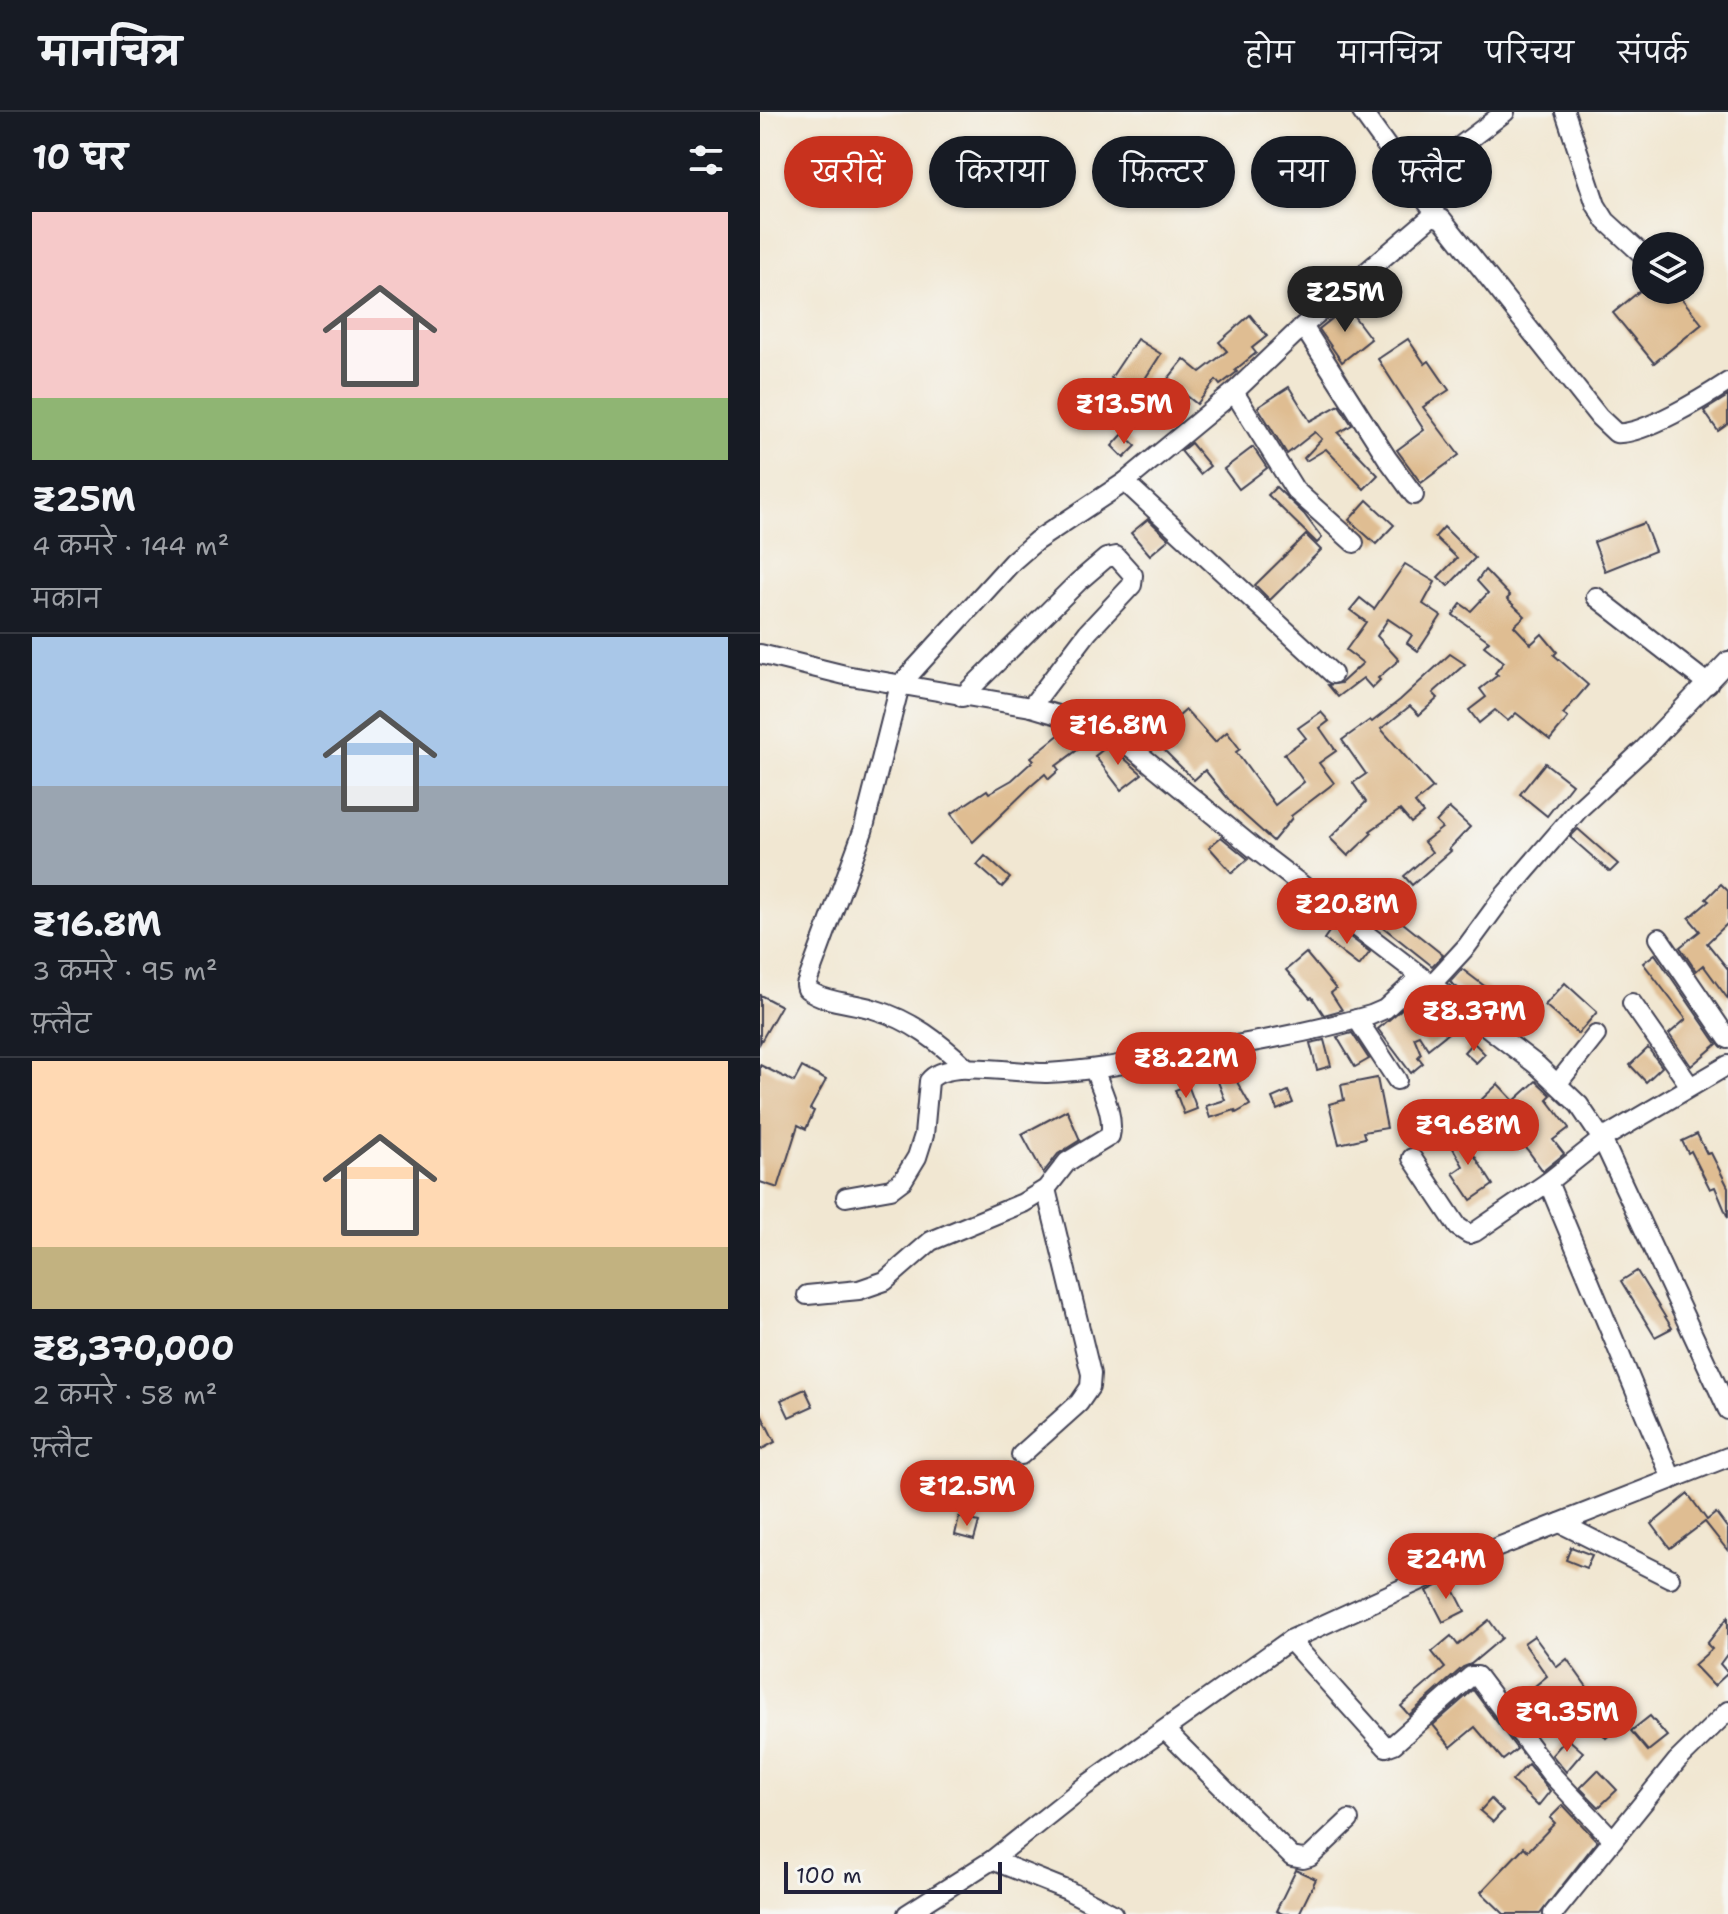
<!DOCTYPE html>
<html lang="hi">
<head>
<meta charset="utf-8">
<style>
	:root { --surface:#171b24; --page:#242831; --text:#f1f3f6; --muted:#9ea1a6; --line:#363941; --accent:#c8321e }
	body { margin:0; font-family:"Shantell Sans","Playpen Sans Deva",sans-serif; background:var(--page); color:var(--text); height:100vh; display:flex; flex-direction:column; font-size:30px; white-space:nowrap }
	* { box-sizing:border-box; margin:0 }
	p { font-size:26px; color:var(--muted) }
	.icon { flex:none; width:44px; height:44px; fill:none; stroke:currentColor; stroke-width:2; stroke-linecap:round; stroke-linejoin:round }
	.map { position:relative; flex:1; overflow:hidden }
	.sheet { display:flex; flex-direction:column; background:var(--surface); width:760px }
	.sheet>* { flex:none }
	.hud { position:absolute; left:24px; top:24px; width:760px; height:72px; display:flex; gap:16px }
	.buttons { position:absolute; left:872px; top:120px; display:grid; gap:16px }
	.buttons a { display:grid; place-items:center; width:72px; height:72px; border-radius:50%; background:var(--surface); box-shadow:0 2px 6px #0004; font-size:40px }
	.scale { position:absolute; left:24px; bottom:20px; width:218px; box-sizing:border-box; padding-left:8px; border:4px solid #22223b; border-top:0; font-size:22px; line-height:28px; white-space:nowrap; color:#22223b; -webkit-text-stroke:6px #f6f6f2; paint-order:stroke }
	.price { position:absolute; translate:-50% -68px; padding:0 18px; border-radius:28px; background:var(--accent); color:#fff; font-size:26px; line-height:52px; filter:drop-shadow(0 2px 4px #0008) }
	.price::after { content:''; position:absolute; left:50%; top:48px; width:24px; height:18px; margin-left:-12px; background:inherit; clip-path:polygon(0 0,100% 0,50% 100%) }
	.price.on { background:#222; color:#fff }
	ul { padding:0; list-style:none }
	li { display:grid; align-content:center; gap:16px; height:424px; padding:0 32px }
	li+li { border-top:2px solid var(--line) }
	li span { display:grid; place-items:center; height:248px; border-radius:0px; color:#555 }
	li>.icon { margin-inline-start:auto }
	span .icon { width:144px; height:144px; fill:#fffc; stroke-width:1 }
	li b { font-size:34px }
	h2 { display:flex; justify-content:space-between; align-items:center; height:96px; padding:0 32px; font-size:34px }
	.pill { padding:0 28px; border-radius:36px; background:var(--surface); box-shadow:0 2px 6px #0004; font-size:28px; line-height:72px }
	.pill.on { background:var(--accent); color:#fff }
	header { display:flex; align-items:center; gap:48px; box-sizing:border-box; height:112px; padding:0 40px; background:var(--surface); border-bottom:2px solid var(--line) }
	header strong { font-size:38px }
	nav { display:flex; gap:44px; margin-inline-start:auto; font-size:28px }
	main { display:flex; flex:1; min-height:0 }
	.map>svg:first-child { display:block }
	.building { fill:#dfbd92 }
	.lines { fill:none; stroke-linecap:round; stroke-linejoin:round }
	.minor-casing { stroke:#414052; stroke-width:22 }
	.minor { stroke:#fff; stroke-width:18 }
</style>
</head>
<body>
<header>
<strong>मानचित्र</strong>
<nav><a>होम</a><a>मानचित्र</a><a>परिचय</a><a>संपर्क</a></nav>
</header>
<main>
<section class="sheet">
<h2>10 घर<svg class="icon" aria-label="filters" viewBox="0 0 24 24"><path d="M4 7h16M4 17h16"/><circle cx="9" cy="7" r="2"/><circle cx="15" cy="17" r="2"/></svg></h2>
<ul>
<li><span style="background:linear-gradient(#f6c9c9 75%,#8fb573 0)"><svg class="icon" aria-label="home" viewBox="0 0 24 24"><path d="M3 11l9-7 9 7M6 9v11h12V9"/></svg></span><div><b>₹25M</b><p>4 कमरे · 144 m²</p><p>मकान</p></div></li>
<li><span style="background:linear-gradient(#a9c7e8 60%,#9aa5b1 0)"><svg class="icon" aria-label="home" viewBox="0 0 24 24"><path d="M3 11l9-7 9 7M6 9v11h12V9"/></svg></span><div><b>₹16.8M</b><p>3 कमरे · 95 m²</p><p>फ़्लैट</p></div></li>
<li><span style="background:linear-gradient(#ffd9b3 75%,#c2b280 0)"><svg class="icon" aria-label="home" viewBox="0 0 24 24"><path d="M3 11l9-7 9 7M6 9v11h12V9"/></svg></span><div><b>₹8,370,000</b><p>2 कमरे · 58 m²</p><p>फ़्लैट</p></div></li>
</ul>
</section>
<div class="map">
<svg width="968" height="1802" viewBox="0 0 968 1802">
	<rect width="100%" height="100%" fill="#f6f6f2"/>
	<filter id="ink" filterUnits="userSpaceOnUse"><feTurbulence type="fractalNoise" baseFrequency=".0125" numOctaves="2"/><feDisplacementMap in="SourceGraphic" scale="16" xChannelSelector="R" yChannelSelector="G"/><feConvolveMatrix kernelMatrix="1 2 1 2 8 2 1 2 1" color-interpolation-filters="sRGB"/></filter>
	<filter id="wash" filterUnits="userSpaceOnUse"><feTurbulence type="fractalNoise" baseFrequency=".006" numOctaves="4" result="noise"/><feDisplacementMap in="SourceGraphic" scale="32" xChannelSelector="R" yChannelSelector="G"/><feGaussianBlur stdDeviation="1.8" result="paint"/><feColorMatrix in="noise" values="0 0 0 0 0 0 0 0 0 0 0 0 0 0 0 0 0 1.4 0 .05"/><feComposite in="paint" operator="in"/></filter>
	<g filter="url(#wash)">
		<rect width="100%" height="100%" fill="#f1e7d2"/>
		<g id="blocks">
			<g class="building">
				<path d="M 881,178 L 915,178 L 942,212 L 894,251 L 853,201 Z"/>
				<path d="M 587,195 L 611,227 L 582,250 L 559,217 Z"/>
				<path d="M 490,203 L 507,224 L 492,236 L 496,241 L 475,258 L 477,260 L 460,273 L 456,268 L 437,292 L 407,268 L 424,247 L 440,260 L 467,239 L 459,230 Z"/>
				<path d="M 377,227 L 401,242 L 375,282 L 351,266 Z"/>
				<path d="M 648,227 L 665,252 L 669,249 L 689,278 L 663,295 L 699,343 L 661,371 L 637,338 L 664,318 L 618,247 Z"/>
				<path d="M 529,275 L 550,309 L 579,293 L 592,313 L 578,321 L 618,363 L 604,377 L 566,337 L 546,349 L 544,346 L 562,327 L 555,320 L 527,342 L 498,295 Z"/>
				<path d="M 968,284 L 968,312 L 958,319 L 944,299 Z"/>
				<path d="M 363,322 L 376,334 L 364,346 L 352,334 Z"/>
				<path d="M 431,331 L 450,354 L 440,362 L 421,339 Z"/>
				<path d="M 493,335 L 507,356 L 479,377 L 464,357 Z"/>
				<path d="M 516,375 L 544,402 L 562,426 L 557,431 L 508,383 Z"/>
				<path d="M 607,388 L 634,413 L 616,432 L 589,408 Z"/>
				<path d="M 388,407 L 409,427 L 390,443 L 371,421 Z"/>
				<path d="M 884,411 L 895,439 L 845,459 L 834,430 Z"/>
				<path d="M 684,415 L 715,446 L 688,474 L 678,465 L 697,446 L 675,425 Z"/>
				<path d="M 546,423 L 561,438 L 510,488 L 495,473 Z"/>
				<path d="M 645,452 L 675,470 L 663,492 L 681,504 L 658,539 L 647,531 L 652,523 L 628,507 L 617,524 L 639,548 L 618,566 L 620,568 L 612,576 L 603,566 L 578,585 L 568,573 L 581,571 L 603,551 L 586,538 L 606,510 L 590,498 L 600,486 L 614,497 Z"/>
				<path d="M 725,458 L 750,484 L 747,487 L 765,504 L 754,514 L 771,532 L 782,522 L 797,540 L 794,543 L 828,573 L 803,602 L 808,606 L 790,628 L 756,601 L 748,609 L 735,598 L 719,611 L 709,598 L 726,585 L 720,577 L 738,563 L 735,561 L 744,550 L 724,534 L 729,529 L 693,503 L 701,492 L 711,499 L 728,481 L 717,469 Z"/>
				<path d="M 690,542 L 705,552 L 673,581 L 678,586 L 659,603 L 650,594 L 621,617 L 673,676 L 655,691 L 663,701 L 651,711 L 640,698 L 610,719 L 612,721 L 588,744 L 570,726 L 606,690 L 593,671 L 606,662 L 582,628 L 610,608 L 612,610 L 640,588 Z"/>
				<path d="M 426,598 L 455,630 L 467,620 L 480,637 L 476,640 L 515,693 L 544,670 L 524,642 L 546,626 L 538,616 L 561,600 L 569,609 L 560,616 L 576,639 L 559,651 L 574,671 L 531,704 L 532,706 L 513,729 L 474,694 L 445,658 L 434,668 L 393,627 Z"/>
				<path d="M 301,617 L 313,620 L 324,633 L 296,654 L 299,658 L 289,667 L 285,662 L 271,674 L 213,730 L 191,702 L 227,678 L 229,681 L 252,668 L 274,648 L 271,645 L 300,622 L 298,620 Z"/>
				<path d="M 349,633 L 382,662 L 361,678 L 335,644 Z"/>
				<path d="M 785,651 L 812,672 L 787,704 L 760,682 Z"/>
				<path d="M 689,696 L 710,715 L 689,737 L 691,739 L 652,773 L 644,764 L 672,740 L 664,730 L 682,716 L 676,710 Z"/>
				<path d="M 818,717 L 858,752 L 850,760 L 810,725 Z"/>
				<path d="M 461,725 L 488,747 L 472,761 L 449,735 Z"/>
				<path d="M 225,744 L 250,766 L 242,775 L 217,753 Z"/>
				<path d="M 961,772 L 968,779 L 968,811 L 947,831 L 968,857 L 968,887 L 943,853 L 936,859 L 920,835 L 940,819 L 929,806 L 949,789 L 946,787 Z"/>
				<path d="M 633,803 L 683,843 L 672,854 L 623,815 Z"/>
				<path d="M 574,813 L 610,840 L 599,854 L 564,827 Z"/>
				<path d="M 546,841 L 576,877 L 571,881 L 582,898 L 564,903 L 552,885 L 550,886 L 526,858 Z"/>
				<path d="M 895,842 L 957,932 L 931,954 L 909,922 L 926,907 L 883,851 Z"/>
				<path d="M 702,857 L 756,898 L 745,912 L 690,870 Z"/>
				<path d="M 805,871 L 837,900 L 818,922 L 785,893 Z"/>
				<path d="M 662,880 L 693,917 L 668,937 L 659,923 L 654,925 L 661,942 L 658,945 L 663,951 L 651,961 L 618,917 Z"/>
				<path d="M 0,883 L 21,894 L 0,931 Z"/>
				<path d="M 592,921 L 609,947 L 595,955 L 577,925 Z"/>
				<path d="M 564,928 L 571,954 L 557,958 L 550,931 Z"/>
				<path d="M 713,930 L 725,942 L 716,951 L 704,940 Z"/>
				<path d="M 888,936 L 902,955 L 886,970 L 870,953 Z"/>
				<path d="M 473,952 L 479,969 L 477,970 L 490,993 L 476,1001 L 475,998 L 450,1006 L 446,994 L 465,988 L 454,959 Z"/>
				<path d="M 0,953 L 34,970 L 42,955 L 66,968 L 50,997 L 54,999 L 46,1017 L 38,1013 L 18,1076 L 0,1070 Z"/>
				<path d="M 617,966 L 627,1016 L 603,1020 L 605,1026 L 579,1032 L 569,992 L 584,988 L 581,973 Z"/>
				<path d="M 776,969 L 791,983 L 787,987 L 809,1016 L 793,1028 L 804,1042 L 783,1059 L 761,1029 L 756,1033 L 744,1019 L 748,1016 L 721,988 L 738,972 L 754,989 Z"/>
				<path d="M 428,973 L 437,997 L 424,1002 L 415,978 Z"/>
				<path d="M 528,979 L 533,991 L 517,998 L 512,986 Z"/>
				<path d="M 680,991 L 689,1015 L 657,1027 L 648,1003 Z"/>
				<path d="M 307,998 L 320,1028 L 298,1042 L 283,1061 L 262,1022 Z"/>
				<path d="M 697,1016 L 733,1073 L 711,1088 L 693,1061 L 703,1054 L 685,1022 Z"/>
				<path d="M 937,1022 L 947,1042 L 951,1041 L 968,1075 L 968,1106 L 955,1075 L 950,1077 L 931,1039 L 928,1041 L 922,1029 Z"/>
				<path d="M 877,1159 L 912,1216 L 895,1225 L 861,1169 Z"/>
				<path d="M 45,1277 L 53,1294 L 29,1305 L 21,1288 Z"/>
				<path d="M 0,1300 L 15,1330 L 0,1338 Z"/>
				<path d="M 928,1382 L 947,1408 L 956,1401 L 968,1417 L 968,1439 L 945,1410 L 910,1436 L 892,1412 Z"/>
				<path d="M 199,1405 L 219,1410 L 214,1428 L 195,1423 Z"/>
				<path d="M 811,1435 L 832,1443 L 826,1456 L 806,1448 Z"/>
				<path d="M 689,1468 L 705,1499 L 683,1510 L 667,1479 Z"/>
				<path d="M 968,1505 L 968,1541 L 960,1552 L 968,1561 L 954,1574 L 934,1553 L 952,1537 L 947,1532 Z"/>
				<path d="M 729,1508 L 742,1526 L 711,1552 L 703,1555 L 649,1603 L 641,1594 L 685,1556 L 672,1540 L 691,1524 L 698,1533 Z"/>
				<path d="M 774,1524 L 797,1555 L 807,1547 L 832,1582 L 798,1609 L 794,1605 L 775,1621 L 753,1592 L 787,1564 L 764,1531 Z"/>
				<path d="M 713,1578 L 757,1637 L 743,1648 L 715,1615 L 691,1635 L 673,1613 Z"/>
				<path d="M 838,1589 L 860,1614 L 846,1626 L 827,1602 Z"/>
				<path d="M 890,1604 L 907,1624 L 888,1639 L 871,1619 Z"/>
				<path d="M 807,1626 L 823,1640 L 806,1660 L 792,1643 Z"/>
				<path d="M 768,1652 L 790,1679 L 778,1694 L 752,1669 Z"/>
				<path d="M 838,1658 L 857,1678 L 839,1695 L 820,1676 Z"/>
				<path d="M 731,1687 L 743,1699 L 733,1710 L 720,1699 Z"/>
				<path d="M 803,1693 L 837,1729 L 780,1802 L 744,1802 L 721,1780 L 764,1735 L 768,1739 L 795,1711 L 790,1706 Z"/>
				<path d="M 536,1758 L 556,1767 L 539,1802 L 523,1802 L 516,1799 Z"/>
			</g>
		</g>
	</g>
	<g filter="url(#ink)">
		<use href="#blocks" fill-opacity="0" stroke="#414052" stroke-width="2"/>
		<g class="lines">
			<defs>
				<g id="minor">
					<path d="M 602,0 L 677,104"/>
					<path d="M 805,0 L 836,93 L 846,109 L 882,142"/>
					<path d="M 653,70 L 745,0"/>
					<path d="M 543,214 L 627,346 L 654,383"/>
					<path d="M 474,280 L 535,378 L 594,431"/>
					<path d="M 365,370 L 573,562"/>
					<path d="M 836,485 L 948,572"/>
					<path d="M 0,542 L 85,563 L 271,595 L 351,619 L 495,737 L 778,954 L 819,993 L 842,1027 L 968,1298"/>
					<path d="M 202,585 L 318,470 L 346,446 L 356,444 L 373,463 L 372,473 L 328,520 L 271,595"/>
					<path d="M 899,826 L 968,927"/>
					<path d="M 671,873 L 707,834 L 743,785 L 819,697 L 884,637 L 968,549"/>
					<path d="M 872,891 L 930,974"/>
					<path d="M 597,907 L 637,968"/>
					<path d="M 208,957 C 179,930 152,908 113,897 C 91,890 66,891 47,877 L 46,873 L 103,719 L 140,573 L 253,449 L 276,429 L 365,370 L 474,280 L 543,214 L 672,104 L 682,107 L 839,305 L 856,321 C 882,324 945,285 968,270"/>
					<path d="M 798,971 L 836,923"/>
					<path d="M 652,1046 L 698,1115 L 709,1122 L 715,1120 L 788,1070 L 842,1027 L 968,953"/>
					<path d="M 788,1070 L 912,1367"/>
					<path d="M 86,1085 L 131,1077 L 143,1068 L 157,1045 L 164,1023 L 169,969 C 185,946 260,962 287,961 C 332,959 376,950 420,942 C 485,932 549,921 611,903 L 625,897 L 659,866"/>
					<path d="M 47,1183 L 99,1178 L 125,1169 L 171,1129 L 263,1091 L 286,1077 L 307,1050 L 350,1024 C 355,1003 341,977 334,957"/>
					<path d="M 261,1343 L 319,1291 L 330,1275 L 331,1262 L 286,1077"/>
					<path d="M 800,1411 L 910,1466"/>
					<path d="M 530,1528 L 626,1635 L 634,1632 L 711,1564 L 717,1564 L 791,1662 L 853,1728"/>
					<path d="M 406,1619 L 532,1745 L 543,1747 L 550,1745 L 589,1708"/>
					<path d="M 232,1748 L 307,1778 L 353,1802"/>
					<path d="M 147,1802 L 232,1748 L 325,1674 L 530,1528 L 705,1448 L 968,1345"/>
					<path d="M 793,1802 L 917,1649 L 968,1599"/>
				</g>
			</defs>
			<use href="#minor" class="minor-casing"/>
			<use href="#minor" class="minor"/>
		</g>
	</g>
</svg>
<div class="buttons">
<a><svg class="icon" aria-label="layers" viewBox="0 0 24 24"><path d="M12 4l9 5-9 5-9-5zM3 14l9 5 9-5"/></svg></a>
</div>
<div class="scale">100 m</div>
<b class="price on" style="left:585px;top:222px">₹25M</b>
<b class="price" style="left:364px;top:334px">₹13.5M</b>
<b class="price" style="left:358px;top:655px">₹16.8M</b>
<b class="price" style="left:587px;top:834px">₹20.8M</b>
<b class="price" style="left:714px;top:941px">₹8.37M</b>
<b class="price" style="left:426px;top:988px">₹8.22M</b>
<b class="price" style="left:708px;top:1055px">₹9.68M</b>
<b class="price" style="left:207px;top:1416px">₹12.5M</b>
<b class="price" style="left:686px;top:1489px">₹24M</b>
<b class="price" style="left:807px;top:1642px">₹9.35M</b>
<div class="hud">
<a class="pill on">खरीदें</a>
<a class="pill">किराया</a>
<a class="pill">फ़िल्टर</a>
<a class="pill">नया</a>
<a class="pill">फ़्लैट</a>
</div>
</div>
</main>
</body>
</html>
